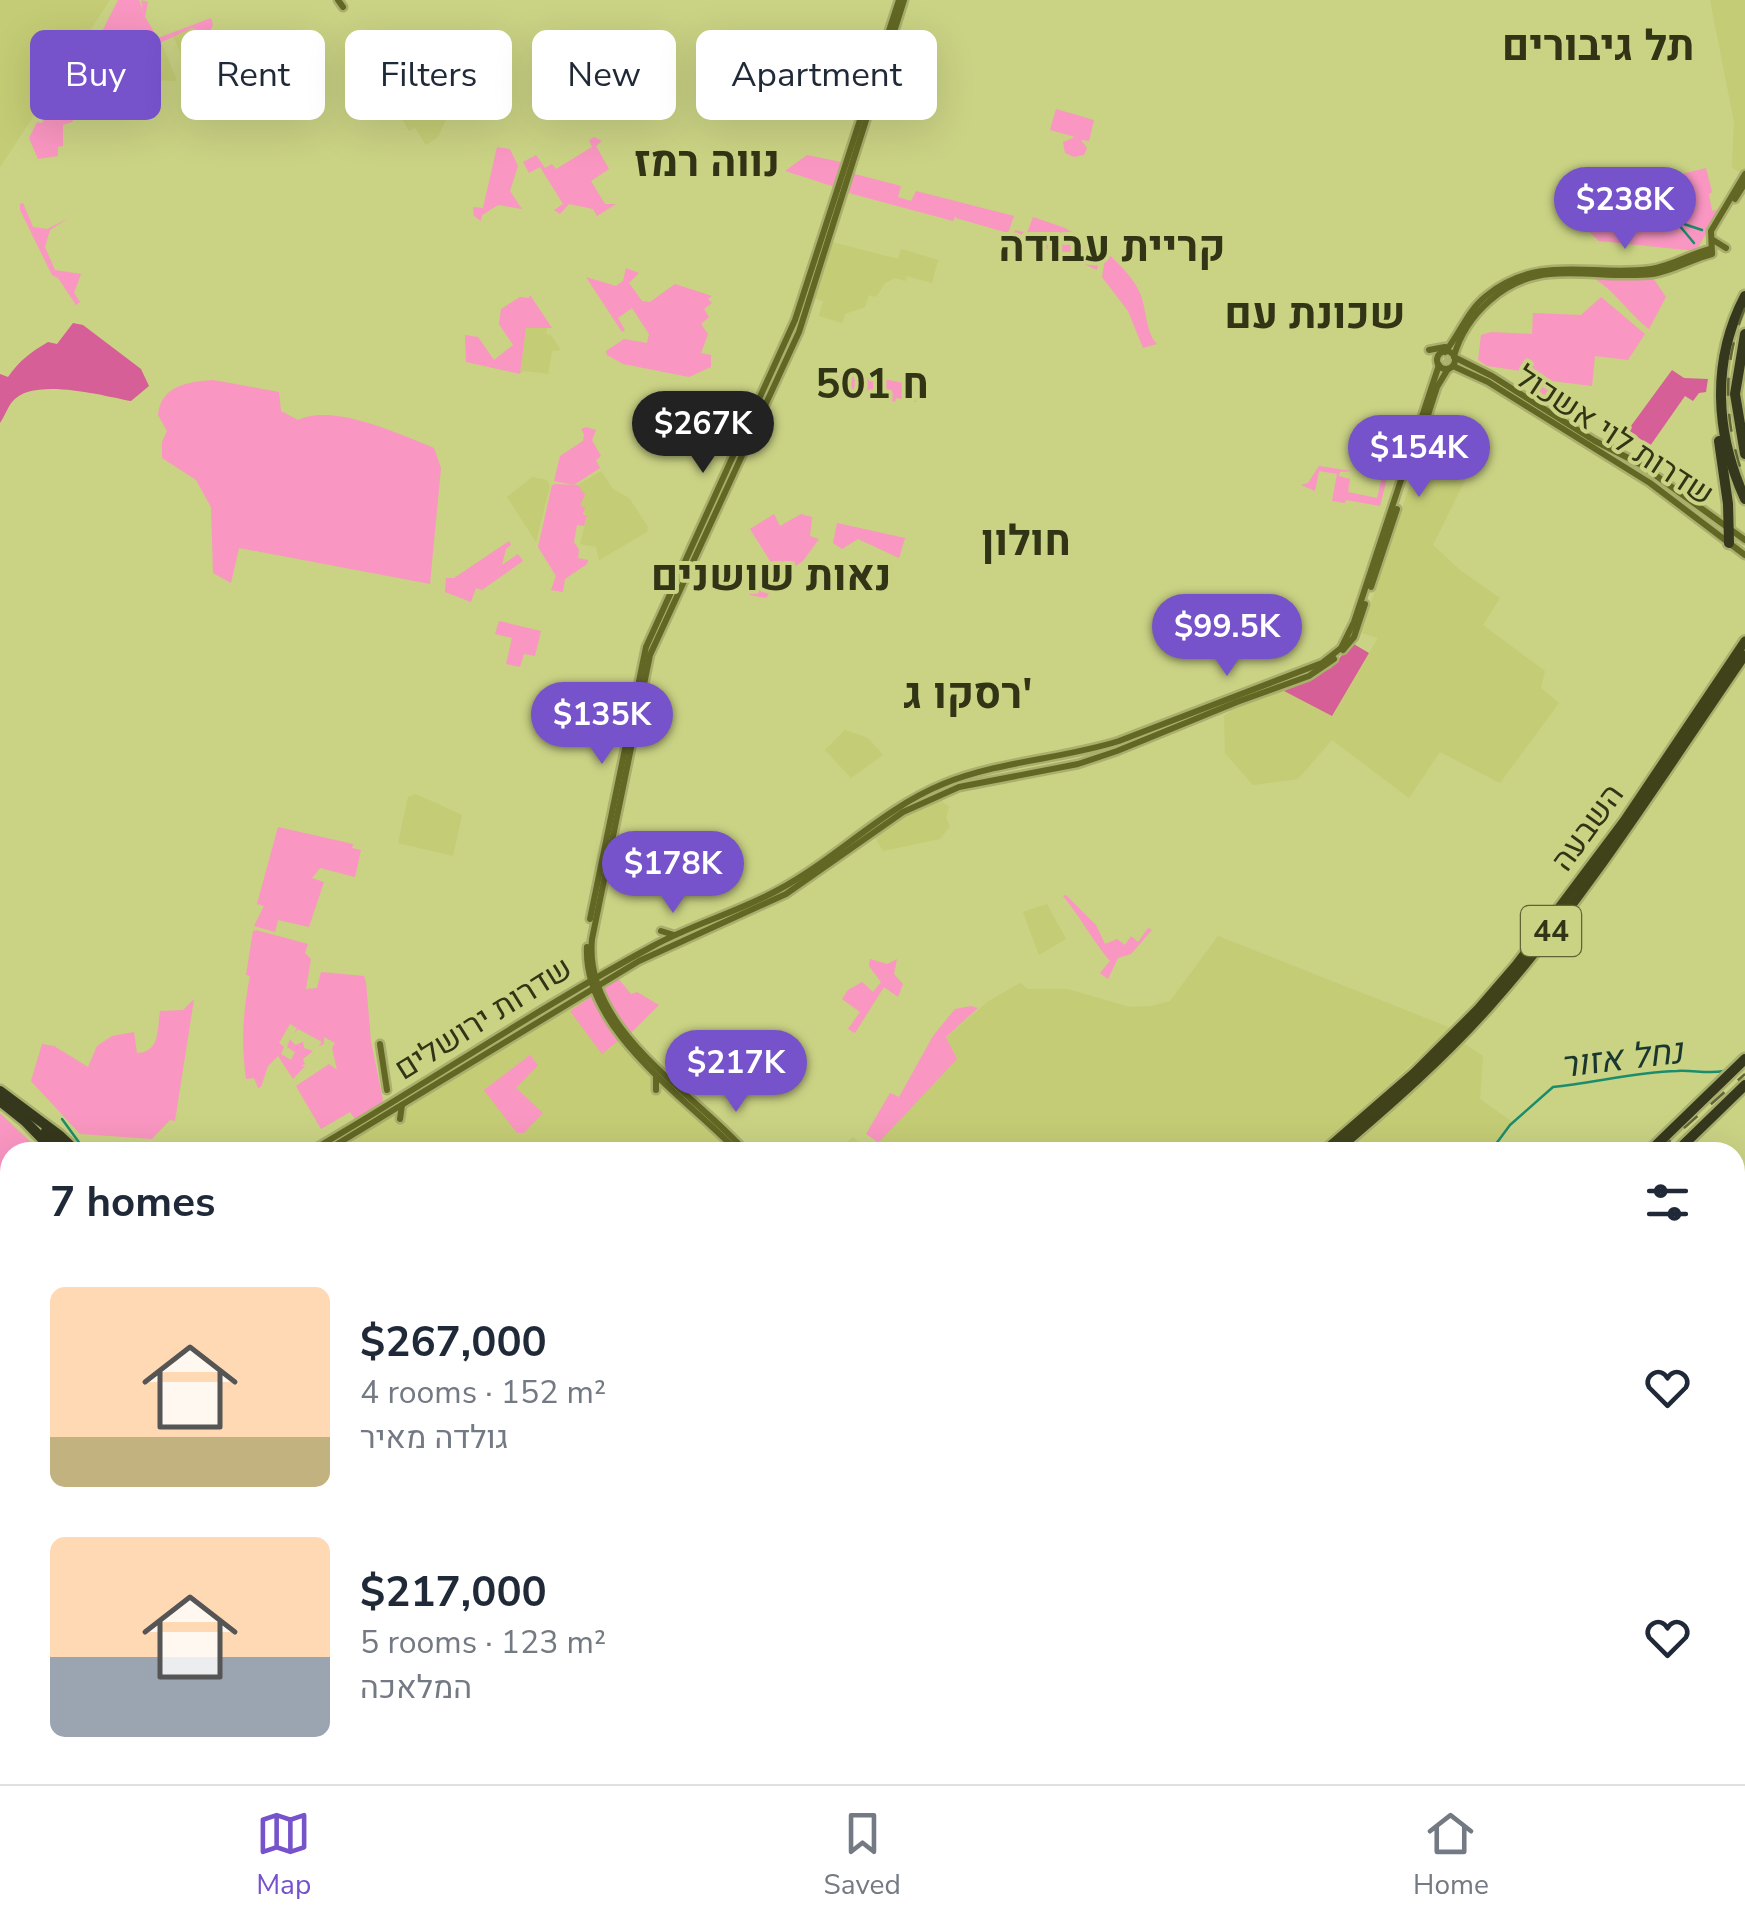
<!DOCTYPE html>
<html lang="en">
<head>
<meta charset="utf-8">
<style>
	:root { --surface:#fff; --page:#f2f2f3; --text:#1f2937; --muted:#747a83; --line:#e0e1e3; --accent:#7652cb }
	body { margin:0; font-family:"Nunito Sans",Heebo,sans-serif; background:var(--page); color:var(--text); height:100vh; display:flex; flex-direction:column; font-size:38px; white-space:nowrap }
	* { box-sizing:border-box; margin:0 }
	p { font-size:32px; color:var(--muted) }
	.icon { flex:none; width:55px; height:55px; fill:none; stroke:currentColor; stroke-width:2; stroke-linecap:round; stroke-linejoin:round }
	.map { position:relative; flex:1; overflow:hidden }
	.side { position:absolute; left:0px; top:1142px; width:1745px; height:642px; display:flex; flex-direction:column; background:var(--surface); border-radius:30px 30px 0 0; box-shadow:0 10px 40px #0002 }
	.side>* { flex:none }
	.guide { position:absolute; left:30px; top:30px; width:1000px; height:90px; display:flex; gap:20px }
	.price { position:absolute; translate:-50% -85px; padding:0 22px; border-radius:35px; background:var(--accent); color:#fff; font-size:32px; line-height:65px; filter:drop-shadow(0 2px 5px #0008) }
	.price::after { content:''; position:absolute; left:50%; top:60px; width:30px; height:22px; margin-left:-15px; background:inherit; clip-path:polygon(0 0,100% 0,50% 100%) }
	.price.active { background:#222; color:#fff }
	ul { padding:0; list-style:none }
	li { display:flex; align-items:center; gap:30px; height:250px; padding:0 50px }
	li span { display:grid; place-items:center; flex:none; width:280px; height:200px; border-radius:15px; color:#555 }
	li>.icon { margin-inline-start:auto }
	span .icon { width:120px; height:120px; fill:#fffc; stroke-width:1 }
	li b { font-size:42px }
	h2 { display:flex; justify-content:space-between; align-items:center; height:120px; padding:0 50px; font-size:42px }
	.pill { padding:0 35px; border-radius:15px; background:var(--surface); box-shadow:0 10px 40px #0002; font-size:35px; line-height:90px }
	.pill.active { background:var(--accent); color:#fff }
	.tabs { display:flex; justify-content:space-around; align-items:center; height:140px; border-top:2px solid var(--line); background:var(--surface); font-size:28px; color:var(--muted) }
	.tabs a { display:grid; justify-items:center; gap:5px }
	.tabs .active { color:var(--accent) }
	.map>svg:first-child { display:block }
	.built { fill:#c4cc75 }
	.green { fill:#f996c1 }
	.forest { fill:#d55f96 }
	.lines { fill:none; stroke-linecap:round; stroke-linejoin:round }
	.stream { stroke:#1c8d6c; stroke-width:2.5 }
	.river { stroke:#13b392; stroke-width:6 }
	.secondary-tunnel { stroke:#acb36e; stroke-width:6; stroke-dasharray:6 3; stroke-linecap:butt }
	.secondary-casing { stroke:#a9af6c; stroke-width:11 }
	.primary-casing { stroke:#a9af6c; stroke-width:12 }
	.trunk-casing { stroke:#a9af6c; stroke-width:14 }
	.motorway-casing { stroke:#a9af6c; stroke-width:15 }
	.secondary { stroke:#626723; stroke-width:6 }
	.primary { stroke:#4a4e18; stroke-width:8 }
	.trunk { stroke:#40431a; stroke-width:9 }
	.motorway { stroke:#36381d; stroke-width:10 }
	.rail { stroke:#606437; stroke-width:2.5; stroke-dasharray:18 18; stroke-linecap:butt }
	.labels { text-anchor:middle; stroke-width:8; stroke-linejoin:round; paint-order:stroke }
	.shield { fill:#cad284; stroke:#606436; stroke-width:2.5 }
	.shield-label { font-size:30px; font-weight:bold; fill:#323515 }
	.street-label { font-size:32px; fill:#323515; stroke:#cad284 }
	.water-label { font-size:35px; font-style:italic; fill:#1a372f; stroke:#cad284 }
	.district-label { font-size:42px; font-weight:bold; fill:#323515; stroke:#cad284 }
</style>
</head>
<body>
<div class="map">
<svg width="1745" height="1784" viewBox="0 0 1745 1784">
	<rect width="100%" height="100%" fill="#cad284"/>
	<g class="built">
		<path d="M 0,0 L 110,0 L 0,167 Z"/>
		<path d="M 1710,0 L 1745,0 L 1745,169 L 1741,174 L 1732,167 L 1734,122 Z"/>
		<path d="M 192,28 L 208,35 L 203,52 L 206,71 L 190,75 L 173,36 Z"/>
		<path d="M 161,42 L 177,81 L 139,80 L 136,61 L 149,48 Z"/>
		<path d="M 401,67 L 417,72 L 446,119 L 438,137 L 426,145 L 415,128 L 409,131 L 385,88 L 389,85 L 383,76 Z"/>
		<path d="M 828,241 L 898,259 L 901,249 L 938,260 L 932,283 L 907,276 L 905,281 L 895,278 L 885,283 L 876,297 L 869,295 L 865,307 L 845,314 L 842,323 L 819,316 L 823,301 L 811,297 Z"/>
		<path d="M 529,326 L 547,328 L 546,334 L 551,335 L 561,350 L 552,351 L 548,374 L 525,371 L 520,373 L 526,329 Z"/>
		<path d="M 1427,433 L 1480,450 L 1433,545 L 1460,570 L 1500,598 L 1483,625 L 1545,671 L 1541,688 L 1559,703 L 1500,783 L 1440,752 L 1409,798 L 1332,740 L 1298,779 L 1253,785 L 1225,753 L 1224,716 L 1238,705 L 1284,691 L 1332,716 L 1378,638 L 1361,633 Z"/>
		<path d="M 601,471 L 613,489 L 629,498 L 648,527 L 647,532 L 599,560 L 596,547 L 580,544 L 587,517 L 580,506 L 578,485 Z"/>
		<path d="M 532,477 L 547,480 L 550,486 L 536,542 L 507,497 Z"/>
		<path d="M 845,730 L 868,738 L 883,755 L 851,778 L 825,750 Z"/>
		<path d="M 416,794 L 462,815 L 453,856 L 398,843 L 408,797 Z"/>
		<path d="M 937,797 L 949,807 L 946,818 L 950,826 L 940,839 L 883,851 L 873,834 L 905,812 Z"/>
		<path d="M 1047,904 L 1066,939 L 1039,955 L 1023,912 Z"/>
		<path d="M 1218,936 L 1451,1028 L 1315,1152 L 835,1152 L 853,1137 L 867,1150 L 951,1055 L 941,1042 L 987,1002 L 1020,983 L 1028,989 L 1068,989 L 1129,1007 L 1151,1006 L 1170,1001 Z"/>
		<path d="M 590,995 L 624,1046 L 739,1152 L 329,1152 Z"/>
		<path d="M 1462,1042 L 1483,1056 L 1480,1099 L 1511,1121 L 1488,1152 L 1346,1152 Z"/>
	</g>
	<g class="green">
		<path d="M 118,0 L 139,0 L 143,11 L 141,0 L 148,2 L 145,17 L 158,38 L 211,18 L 213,25 L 208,35 L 192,28 L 149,48 L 137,61 L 136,72 L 129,72 L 129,59 L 90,55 Z"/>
		<path d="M 92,84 L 90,109 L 79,111 L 72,122 L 63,125 L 63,146 L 58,147 L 58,156 L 38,159 L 29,138 L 37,122 L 42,123 L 64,89 Z"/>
		<path d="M 1056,109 L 1094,120 L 1089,141 L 1081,140 L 1087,148 L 1084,155 L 1074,157 L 1065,153 L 1063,142 L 1075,137 L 1050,130 Z"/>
		<path d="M 594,137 L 602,141 L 596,146 L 609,169 L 591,181 L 605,204 L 616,204 L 597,216 L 593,209 L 569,204 L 560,214 L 554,210 L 563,204 L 540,167 L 529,173 L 523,162 L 536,155 L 545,168 L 552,164 L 556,169 L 592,147 L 589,140 Z"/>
		<path d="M 497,147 L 510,149 L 518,166 L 510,191 L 522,209 L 498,205 L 482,215 L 481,221 L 474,216 L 473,207 L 483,208 Z"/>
		<path d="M 807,155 L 841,162 L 835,187 L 785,171 Z"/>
		<path d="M 1706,168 L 1712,192 L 1709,194 L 1712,211 L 1720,209 L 1696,251 L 1599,241 L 1582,225 L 1575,200 Z"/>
		<path d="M 851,173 L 901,186 L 898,197 L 911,201 L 916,191 L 1014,216 L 1008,233 L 956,218 L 956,215 L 953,221 L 845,192 Z"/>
		<path d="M 23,203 L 33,227 L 47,229 L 67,219 L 50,230 L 45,247 L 55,270 L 81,274 L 74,293 L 80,302 L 76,305 L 58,278 L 52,275 L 20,210 L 20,204 Z"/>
		<path d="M 1033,217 L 1065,228 L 1101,248 L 1097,270 L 1057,252 L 1013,238 L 1015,230 L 1027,233 Z"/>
		<path d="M 1106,252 C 1119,264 1131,275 1139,291 C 1147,307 1145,332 1157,344 L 1143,348 L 1128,311 L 1102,277 Z"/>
		<path d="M 626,268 L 639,273 L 629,283 L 642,301 L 650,302 L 675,284 L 712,296 L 708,299 L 712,303 L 704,309 L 709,317 L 701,324 L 708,334 L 701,353 L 711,355 L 711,367 L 689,377 L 623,364 L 607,355 L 606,351 L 624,339 L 647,343 L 649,334 L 632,308 L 618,318 L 625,330 L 622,332 L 586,277 L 616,286 L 623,281 Z"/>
		<path d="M 1593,278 L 1653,278 L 1666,297 L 1649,329 C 1629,314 1615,290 1593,278 Z"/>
		<path d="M 530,295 L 552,328 L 526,328 L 520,374 L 466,362 L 465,335 L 478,337 L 494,360 L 513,345 L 499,324 L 501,309 L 520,297 L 529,298 Z"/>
		<path d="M 1601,297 L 1645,334 L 1628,360 L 1595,356 L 1592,386 L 1551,381 L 1548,396 L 1534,395 L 1535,373 L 1487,366 L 1478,360 L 1481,335 L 1491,332 L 1532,334 L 1533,313 L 1581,315 Z"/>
		<path d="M 833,369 L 919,386 L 916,402 L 896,398 L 895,402 C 883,398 883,393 868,397 L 867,393 L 827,385 Z"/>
		<path d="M 213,380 L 279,392 L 281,411 L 298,420 C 333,403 399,434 434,448 L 441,468 L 430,584 L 239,548 L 231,583 L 213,573 L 211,507 L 196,480 L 162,458 L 162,442 L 167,431 L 158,415 C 161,385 188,382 213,380 Z"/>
		<path d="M 586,427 L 596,430 L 592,440 L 601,456 L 596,460 L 600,468 L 574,485 L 554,481 L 560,456 L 583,441 L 584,434 L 581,429 Z"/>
		<path d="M 1319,466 L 1352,471 L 1340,472 L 1339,476 L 1350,479 L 1348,492 L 1377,498 L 1383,473 L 1388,474 L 1380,506 L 1346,500 L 1345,503 L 1332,501 L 1337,474 L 1319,471 L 1315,491 L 1301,485 L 1308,483 Z"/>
		<path d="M 556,484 L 578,485 L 585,495 L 580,505 L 585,508 L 583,514 L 587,516 L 584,526 L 577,525 L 574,542 L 579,550 L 578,558 L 588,560 L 587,564 L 565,579 L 563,592 L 551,590 L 556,576 L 538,547 L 552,485 Z"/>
		<path d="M 774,514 L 780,526 L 801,514 L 812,517 L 810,536 L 819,539 L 803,561 L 787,572 L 785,582 L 778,581 L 766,598 L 750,595 L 746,590 L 777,572 L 750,529 Z"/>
		<path d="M 837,523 L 905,538 L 899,558 L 858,539 L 842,549 L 833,543 Z"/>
		<path d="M 509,541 L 511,545 L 506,549 L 502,565 L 518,554 L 523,561 L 482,590 L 476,588 L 471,602 L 445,592 L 446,578 L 454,578 Z"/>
		<path d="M 499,621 L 541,631 L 535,656 L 524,654 L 520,667 L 506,664 L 512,638 L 495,634 Z"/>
		<path d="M 278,827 L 353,844 L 352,848 L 361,850 L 355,877 L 320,868 L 312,878 L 324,882 L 309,927 L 278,920 L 275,932 L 254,926 L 264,906 L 257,904 Z"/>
		<path d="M 1066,895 L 1096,925 L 1105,944 L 1117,939 L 1125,945 L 1131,936 L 1138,942 L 1148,928 L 1152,930 L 1131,954 L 1118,958 L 1108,979 L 1100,973 L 1110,961 C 1092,940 1080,916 1063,896 Z"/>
		<path d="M 256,930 L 308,944 L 305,953 L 311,959 L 306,989 L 317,988 L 321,972 L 364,976 L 366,982 L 371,1041 L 383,1100 L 378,1108 L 327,1138 L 355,1119 L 350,1112 L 321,1129 L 296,1086 L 329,1064 L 337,1070 L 332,1048 L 335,1043 L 324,1037 L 324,1044 L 319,1046 L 322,1042 L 298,1029 L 294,1034 L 297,1028 L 290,1024 L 279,1043 L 284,1047 L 281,1054 L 291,1060 L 295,1052 L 287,1047 L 290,1039 L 295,1045 L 303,1042 L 304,1048 L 313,1051 L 303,1059 L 305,1064 L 300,1066 L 305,1066 L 293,1079 L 278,1056 L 268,1066 L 261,1087 L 258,1088 L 254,1078 L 246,1079 C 241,1042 243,1011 250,976 L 246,975 L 253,931 Z"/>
		<path d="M 870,959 L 887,964 L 897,959 L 894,974 L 903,984 L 898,997 L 884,987 L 855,1033 L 848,1029 L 860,1012 L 842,999 L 848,990 L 862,982 L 873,992 L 881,982 L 869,966 Z"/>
		<path d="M 617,977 L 631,994 L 637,992 L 659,1005 L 630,1034 L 604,995 L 605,984 Z"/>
		<path d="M 591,997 L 595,998 L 619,1034 L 619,1040 L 602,1054 L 570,1011 Z"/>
		<path d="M 194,999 L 175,1121 L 170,1120 L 152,1139 L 80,1134 L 31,1081 L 42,1044 L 54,1046 L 88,1067 L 97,1046 L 112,1036 L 134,1032 L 137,1053 C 160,1052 157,1031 160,1011 L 183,1010 Z"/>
		<path d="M 971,1006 L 978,1008 L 946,1037 L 957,1059 L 881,1140 L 878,1142 L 866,1134 L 890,1093 L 899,1097 L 933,1036 L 955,1009 Z"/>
		<path d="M 530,1055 L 538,1065 L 516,1088 L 543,1113 L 524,1133 L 517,1133 L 484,1090 Z"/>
		<path d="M 0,1113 L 41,1152 L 10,1152 L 10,1227 L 0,1188 Z"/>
		<path d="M 1745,1261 L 1745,1543 L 1735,1542 L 1735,1275 Z"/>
	</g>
	<g class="forest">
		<path d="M 73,323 L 83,325 L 141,369 L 149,386 L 131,401 C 104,396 32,376 12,402 C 8,407 4,417 0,423 L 0,374 L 8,377 C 20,360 31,352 48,342 L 57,344 Z"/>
		<path d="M 1672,370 L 1684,378 L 1708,379 L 1706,392 L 1699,393 L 1693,401 L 1685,396 L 1650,446 L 1628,430 Z"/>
		<path d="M 1352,643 L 1369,653 L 1332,716 L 1284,691 L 1331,668 Z"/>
	</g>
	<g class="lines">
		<g class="stream">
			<path d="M 1681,223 L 1702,230"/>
			<path d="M 1679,225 L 1694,243"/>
			<path d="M 62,1119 L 86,1152"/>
			<path d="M 1490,1152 L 1510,1125 L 1553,1087 C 1593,1083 1635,1072 1677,1071 C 1693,1070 1708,1074 1724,1071"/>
			<path d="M 1735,1770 L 1745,1773"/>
			<path d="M 1416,1784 L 1434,1775"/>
		</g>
		<g class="river">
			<path d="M 1735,1260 L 1745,1247"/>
			<path d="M 1464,1784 L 1464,1775"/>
		</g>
		<path class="secondary-tunnel" d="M 1441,371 L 1453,348"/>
		<defs>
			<g id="secondary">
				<path d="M 338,0 L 343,7"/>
				<path d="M 1735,199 L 1745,183"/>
				<path d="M 1713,240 L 1726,248"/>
				<path d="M 1712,253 L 1711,231 L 1745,174"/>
				<path d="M 1429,350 L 1445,347"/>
				<circle cx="1446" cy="360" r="9"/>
				<path d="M 1445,352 C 1460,334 1467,311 1486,296 C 1538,253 1592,277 1651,269 C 1672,266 1690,254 1710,249"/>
				<path d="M 1454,356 C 1466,314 1505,278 1550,274 C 1584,271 1619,278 1653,274 C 1673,271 1692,259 1712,254"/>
				<path d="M 1454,357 L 1492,376 L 1595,441 L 1640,464 L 1745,540"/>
				<path d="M 1453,366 L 1488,382 L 1650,483 L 1745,555"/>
				<path d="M 1417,449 L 1437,387 L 1448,369"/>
				<path d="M 1371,587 L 1397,509"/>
				<path d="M 1343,650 L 1354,637 L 1365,604"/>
				<path d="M 590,919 L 646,647 L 795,320 L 899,0"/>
				<path d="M 661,931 L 674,935"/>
				<path d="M 587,947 C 583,1031 686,1097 738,1152"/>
				<path d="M 380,1044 L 387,1090"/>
				<path d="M 656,1090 L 656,1076"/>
				<path d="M 400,1119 L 402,1105"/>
				<path d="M 309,1152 C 425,1085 536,1009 653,946 C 693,924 738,912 778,890 C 836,859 882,809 943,784 C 999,761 1062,759 1119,741 L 1322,663 L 1341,648 L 1354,622 L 1439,365"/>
				<path d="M 324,1152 L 639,961 L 786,894 L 903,812 L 959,787 L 1078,764 L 1117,751 L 1237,702 L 1309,676 L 1334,659"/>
				<path d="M 746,1152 C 694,1092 583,1030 592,939 L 650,655 L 799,332 L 904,0"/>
				<path d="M 0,1201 L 10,1239"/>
				<path d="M 0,1221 L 10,1254"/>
			</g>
			<g id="primary">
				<path d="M 0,1744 L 10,1751"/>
				<path d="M 60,1775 L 74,1784"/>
			</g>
			<g id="trunk">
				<path d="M 1323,1152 L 1414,1073 L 1478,1009 L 1516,965 L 1624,821 L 1745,641"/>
				<path d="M 1335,1152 C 1389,1106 1442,1060 1490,1006 C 1586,898 1663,774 1745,655"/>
				<path d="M 3,1739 L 10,1743"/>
				<path d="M 84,1775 L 129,1784"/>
				<path d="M 650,1775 L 658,1784"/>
				<path d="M 671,1775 L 678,1784"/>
				<path d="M 51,1779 L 61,1784"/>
				<path d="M 203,1784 L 224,1775"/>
				<path d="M 222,1784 L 239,1775"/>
			</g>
			<g id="motorway">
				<path d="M 1745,296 C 1711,361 1715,433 1745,499"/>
				<path d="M 1745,334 L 1735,394 L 1745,454"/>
				<path d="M 1719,441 L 1728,504 L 1729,543"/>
				<path d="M 0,1091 L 59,1135 L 77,1152"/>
				<path d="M 0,1101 L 25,1121 L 55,1152"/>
				<path d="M 46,1131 L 65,1152"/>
				<path d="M 1649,1152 L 1745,1059"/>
				<path d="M 1676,1152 L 1745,1085"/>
				<path d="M 586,1775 L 595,1784"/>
				<path d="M 621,1775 L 628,1784"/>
				<path d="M 633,1775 L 641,1784"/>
				<path d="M 658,1775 L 667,1784"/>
				<path d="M 677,1775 L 686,1784"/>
				<path d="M 906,1784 L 931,1775"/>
				<path d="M 938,1784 L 949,1775"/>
				<path d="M 971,1784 L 982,1775"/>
				<path d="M 984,1784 L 992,1775"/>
			</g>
		</defs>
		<use href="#secondary" class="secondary-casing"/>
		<use href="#primary" class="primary-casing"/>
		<use href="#trunk" class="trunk-casing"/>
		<use href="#motorway" class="motorway-casing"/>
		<use href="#secondary" class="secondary"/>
		<use href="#primary" class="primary"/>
		<use href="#trunk" class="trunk"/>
		<use href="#motorway" class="motorway"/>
		<g class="rail">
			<path d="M 1745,308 C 1721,365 1724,425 1745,481"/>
			<path d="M 1657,1152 L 1745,1074"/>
			<path d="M 952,1784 L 963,1775"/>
		</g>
	</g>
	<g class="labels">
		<rect class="shield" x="1521" y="906" width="60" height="50" rx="8"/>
		<g class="shield-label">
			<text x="1551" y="941">44</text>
		</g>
		<g class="street-label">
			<text transform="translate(1615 435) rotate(33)" y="11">שדרות לוי אשכול</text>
			<text transform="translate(1587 827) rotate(-54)" y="11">השבעה</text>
			<text transform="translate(483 1018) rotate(-32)" y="11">שדרות ירושלים</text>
		</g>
		<g class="water-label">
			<text transform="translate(1621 1058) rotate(-7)" y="12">נחל אזור</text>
		</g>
		<g class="district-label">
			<text x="1598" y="60">תל גיבורים</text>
			<text x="707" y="176">נווה רמז</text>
			<text x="1112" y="261">קריית עבודה</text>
			<text x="1315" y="328">שכונת עם</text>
			<text x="872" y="398">ח 501</text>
			<text x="1026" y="555">חולון</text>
			<text x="771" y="590">נאות שושנים</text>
			<text x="968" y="708">רסקו ג'</text>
		</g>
	</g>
</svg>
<b class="price" style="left:1625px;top:252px">$238K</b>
<b class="price active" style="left:703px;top:476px">$267K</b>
<b class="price" style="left:1419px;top:500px">$154K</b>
<b class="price" style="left:1227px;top:679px">$99.5K</b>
<b class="price" style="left:602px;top:767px">$135K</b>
<b class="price" style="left:673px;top:916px">$178K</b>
<b class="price" style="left:736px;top:1115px">$217K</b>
<div class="guide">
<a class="pill active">Buy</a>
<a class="pill">Rent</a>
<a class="pill">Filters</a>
<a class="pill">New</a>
<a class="pill">Apartment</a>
</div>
<section class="side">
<h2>7 homes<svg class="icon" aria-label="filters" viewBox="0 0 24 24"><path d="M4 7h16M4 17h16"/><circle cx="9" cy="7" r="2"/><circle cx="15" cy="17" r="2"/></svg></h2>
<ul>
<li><span style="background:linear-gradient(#ffd9b3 75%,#c2b280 0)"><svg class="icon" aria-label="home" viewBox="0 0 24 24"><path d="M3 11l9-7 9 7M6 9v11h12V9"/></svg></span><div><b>$267,000</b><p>4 rooms · 152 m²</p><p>גולדה מאיר</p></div><svg class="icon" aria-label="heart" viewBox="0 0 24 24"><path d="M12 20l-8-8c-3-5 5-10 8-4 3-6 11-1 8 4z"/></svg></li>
<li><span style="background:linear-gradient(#ffd9b3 60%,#9aa5b1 0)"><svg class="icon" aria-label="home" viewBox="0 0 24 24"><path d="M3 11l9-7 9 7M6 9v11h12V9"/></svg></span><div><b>$217,000</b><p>5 rooms · 123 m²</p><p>המלאכה</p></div><svg class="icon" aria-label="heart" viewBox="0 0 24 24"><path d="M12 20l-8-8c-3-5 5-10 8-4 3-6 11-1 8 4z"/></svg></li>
</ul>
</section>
</div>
<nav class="tabs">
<a class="active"><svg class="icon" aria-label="map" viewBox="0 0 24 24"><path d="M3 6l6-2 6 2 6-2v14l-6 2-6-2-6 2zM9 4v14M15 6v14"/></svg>Map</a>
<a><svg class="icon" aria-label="saved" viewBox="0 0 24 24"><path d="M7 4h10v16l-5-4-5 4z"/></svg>Saved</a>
<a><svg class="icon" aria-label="home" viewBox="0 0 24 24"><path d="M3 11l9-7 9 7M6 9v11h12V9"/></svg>Home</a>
</nav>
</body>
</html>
